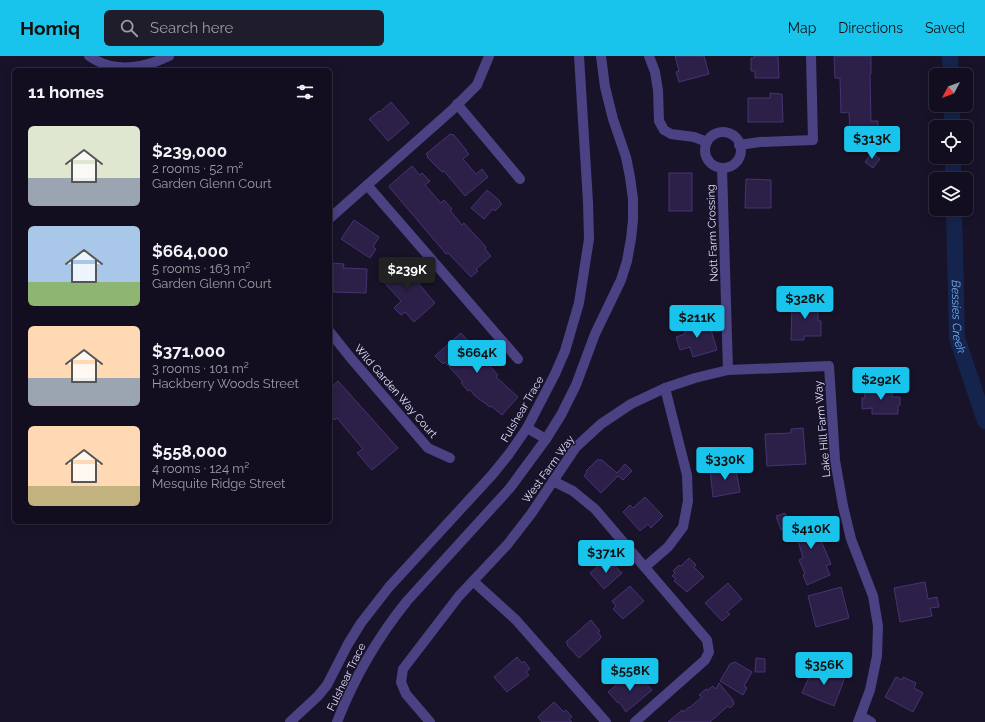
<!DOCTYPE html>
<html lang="en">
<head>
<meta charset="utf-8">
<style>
	:root { --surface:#120e1f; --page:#1f1c2c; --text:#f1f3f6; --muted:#9c9ca4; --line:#312e3d; --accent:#19c4ec }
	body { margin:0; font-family:Raleway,sans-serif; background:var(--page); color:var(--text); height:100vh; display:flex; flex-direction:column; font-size:15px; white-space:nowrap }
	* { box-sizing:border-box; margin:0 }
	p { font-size:13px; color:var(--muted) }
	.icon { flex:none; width:22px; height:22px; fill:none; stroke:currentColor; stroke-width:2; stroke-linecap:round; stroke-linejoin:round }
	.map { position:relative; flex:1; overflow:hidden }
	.details { position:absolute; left:12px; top:12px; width:320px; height:456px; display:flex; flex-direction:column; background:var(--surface); border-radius:6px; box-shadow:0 2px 10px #0003,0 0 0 1px var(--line) }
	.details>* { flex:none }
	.needle { width:26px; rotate:229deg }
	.buttons { position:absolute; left:929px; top:12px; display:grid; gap:8px }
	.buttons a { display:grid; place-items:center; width:44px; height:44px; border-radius:6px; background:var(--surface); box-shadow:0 2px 10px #0003,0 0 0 1px var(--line); font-size:20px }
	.price { position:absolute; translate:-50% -34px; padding:0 9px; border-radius:4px; background:var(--accent); color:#111; font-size:13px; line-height:26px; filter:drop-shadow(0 1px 2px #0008) }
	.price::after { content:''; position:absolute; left:50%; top:24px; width:12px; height:9px; margin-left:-6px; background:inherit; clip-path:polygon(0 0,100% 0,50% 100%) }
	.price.current { background:#222; color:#fff }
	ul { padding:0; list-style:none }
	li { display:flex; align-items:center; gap:12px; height:100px; padding:0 16px }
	li span { display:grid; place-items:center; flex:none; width:112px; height:80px; border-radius:6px; color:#555 }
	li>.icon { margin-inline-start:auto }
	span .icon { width:48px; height:48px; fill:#fffc; stroke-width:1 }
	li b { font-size:17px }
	h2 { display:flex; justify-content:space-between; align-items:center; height:48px; padding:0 16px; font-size:17px }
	header { display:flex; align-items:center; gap:24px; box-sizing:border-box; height:56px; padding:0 20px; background:var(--accent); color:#111 }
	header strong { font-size:19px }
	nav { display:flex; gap:22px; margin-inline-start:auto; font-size:14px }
	.search { width:280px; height:36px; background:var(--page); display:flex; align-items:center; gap:10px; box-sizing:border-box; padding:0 14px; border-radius:6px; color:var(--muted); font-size:15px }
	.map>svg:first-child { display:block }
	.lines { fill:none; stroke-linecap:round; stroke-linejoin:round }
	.river { stroke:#14244c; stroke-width:16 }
	.building { fill:#2c2048; stroke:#463472 }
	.minor { stroke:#4a4283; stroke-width:10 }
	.labels { text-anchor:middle; stroke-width:3; stroke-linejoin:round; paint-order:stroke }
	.street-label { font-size:11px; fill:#e3ddfc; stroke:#181329 }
	.water-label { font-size:12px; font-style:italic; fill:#74adf4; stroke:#181329 }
</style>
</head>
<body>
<header>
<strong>Homiq</strong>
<div class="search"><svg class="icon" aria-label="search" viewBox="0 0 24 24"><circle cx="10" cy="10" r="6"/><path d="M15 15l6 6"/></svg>Search here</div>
<nav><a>Map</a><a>Directions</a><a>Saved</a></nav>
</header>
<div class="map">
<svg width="985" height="666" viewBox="0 0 985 666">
	<rect width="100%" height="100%" fill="#181329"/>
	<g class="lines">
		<g class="river">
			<path d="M 950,0 L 951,19"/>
			<path d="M 952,49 L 952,71"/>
			<path d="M 953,101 L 953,123"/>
			<path id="s1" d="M 954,153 L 957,282 L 985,365"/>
		</g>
	</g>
	<g class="building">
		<path d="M 675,0 L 704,0 L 709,18 L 679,26 L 676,16 L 679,15 Z"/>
		<path d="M 754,0 L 778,0 L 779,22 L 755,22 L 755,15 L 751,15 L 751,2 L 754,2 Z"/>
		<path d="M 834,0 L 871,0 L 871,18 L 870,18 L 871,65 L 878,65 L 879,91 L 853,92 L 852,77 L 850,77 L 849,56 L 841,57 L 840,22 L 835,22 Z"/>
		<path d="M 770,37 L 782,38 L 783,66 L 748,66 L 748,42 L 770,42 Z"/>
		<path d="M 391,46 L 409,67 L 388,85 L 369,63 L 379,55 L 380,56 Z"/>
		<path d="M 450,78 L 454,79 L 467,95 L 466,95 L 469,98 L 463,103 L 476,118 L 482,113 L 488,121 L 465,140 L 444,115 L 442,116 L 427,101 L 428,100 L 426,98 Z"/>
		<path d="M 872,97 L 880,103 L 873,112 L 865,106 Z"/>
		<path d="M 412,110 L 420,119 L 422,117 L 430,125 L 425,129 L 441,147 L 444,144 L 452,153 L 450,154 L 462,169 L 464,167 L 486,191 L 485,193 L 491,200 L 476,213 L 478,215 L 471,221 L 448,197 L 446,198 L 441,192 L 390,132 L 389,130 Z"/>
		<rect x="669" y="117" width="23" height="38"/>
		<path d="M 746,123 L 771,124 L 771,152 L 745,152 Z"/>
		<path d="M 487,134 L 500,145 L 499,146 L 502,148 L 495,155 L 493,153 L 484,163 L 471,152 Z"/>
		<path d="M 354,164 L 379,181 L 373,191 L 376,193 L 370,202 L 341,183 Z"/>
		<path d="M 397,204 L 407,214 L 435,247 L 414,266 L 405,256 L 401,259 L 394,252 L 401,245 L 383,225 L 384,224 L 380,219 L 385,214 L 388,215 L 386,213 Z"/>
		<path d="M 333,207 L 344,208 L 343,212 L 367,213 L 366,237 L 333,236 Z"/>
		<path d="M 794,245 L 818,245 L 818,265 L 821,265 L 821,280 L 804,280 L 804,284 L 791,284 L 792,248 L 794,248 Z"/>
		<path d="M 708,264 L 717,294 L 693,301 L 690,291 L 680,294 L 676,281 L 685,278 L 683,269 L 693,266 L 694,268 Z"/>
		<path d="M 461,277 L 498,319 L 496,321 L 518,341 L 502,359 L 491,350 L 490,351 L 475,340 L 470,334 L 468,335 L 461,327 L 463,326 L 445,306 L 443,308 L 435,300 Z"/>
		<path d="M 338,325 L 398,392 L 372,414 L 357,397 L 363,393 L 337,362 L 335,364 L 330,359 L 330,332 Z"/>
		<path d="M 864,331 L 892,331 L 892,341 L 900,341 L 900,349 L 898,350 L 898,358 L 872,358 L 872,352 L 862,353 L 862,342 L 865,342 Z"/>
		<path d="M 803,372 L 806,408 L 767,410 L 765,378 L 791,377 L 791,373 Z"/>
		<path d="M 597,404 L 602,404 L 617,417 L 625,408 L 632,415 L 623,424 L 618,420 L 601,437 L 584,420 L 587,416 L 586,415 Z"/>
		<path d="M 735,409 L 740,436 L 713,441 L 710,414 Z"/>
		<path d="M 645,441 L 663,460 L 651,472 L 648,468 L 640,475 L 623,456 L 630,449 L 633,452 Z"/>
		<path d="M 785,457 L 790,471 L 781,474 L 776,460 Z"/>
		<path d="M 816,460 L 823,486 L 822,487 L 831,508 L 826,510 L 830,519 L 807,529 L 803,519 L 805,518 L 799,504 L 803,502 L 797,481 L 794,482 L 790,468 Z"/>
		<path d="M 689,502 L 696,509 L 694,511 L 704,521 L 687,536 L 674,525 L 676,523 L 672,520 L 675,517 L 673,515 L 679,509 L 681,510 Z"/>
		<path d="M 605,504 L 612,512 L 615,510 L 622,517 L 604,533 L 590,517 Z"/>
		<path d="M 925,526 L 928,543 L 937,541 L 939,551 L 930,552 L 932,560 L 900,566 L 894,532 Z"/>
		<path d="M 728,527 L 742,543 L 727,556 L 730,558 L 722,565 L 705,547 Z"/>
		<path d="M 630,530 L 644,545 L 623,563 L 613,553 L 616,550 L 612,545 Z"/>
		<path d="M 841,531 L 849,562 L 816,571 L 808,540 Z"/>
		<path d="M 591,564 L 600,575 L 598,577 L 601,580 L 600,583 L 579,602 L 567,589 L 568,588 L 566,586 Z"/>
		<path d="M 517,601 L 522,607 L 524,605 L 530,613 L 526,616 L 529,619 L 507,636 L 494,621 Z"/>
		<path d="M 756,602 L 765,603 L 765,616 L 755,616 Z"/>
		<path d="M 735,606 L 752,616 L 744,630 L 747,632 L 743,639 L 720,625 L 730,608 Z"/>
		<path d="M 813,612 L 834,620 L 835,617 L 845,621 L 834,650 L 802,637 Z"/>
		<path d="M 637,617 L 652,634 L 626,656 L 619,646 L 618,647 L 608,636 L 621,625 L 624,628 Z"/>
		<path d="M 896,621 L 902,624 L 903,621 L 916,627 L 914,632 L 923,637 L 913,656 L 885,641 Z"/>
		<path d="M 719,627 L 733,644 L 734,648 L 730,652 L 728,650 L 710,666 L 668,666 L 682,654 L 683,656 L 689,651 L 689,652 L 702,641 L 699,639 L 706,633 L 708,634 L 713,630 L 716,633 Z"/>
		<path d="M 554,646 L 564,656 L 566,654 L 572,661 L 569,663 L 572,666 L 542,666 L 538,661 Z"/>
	</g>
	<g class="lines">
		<g class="minor">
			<path d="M 89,0 C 114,18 144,12 169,0"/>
			<path d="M 649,0 L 655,16 L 658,34 L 659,65 L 664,74 L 671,78 L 694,81 L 707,86"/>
			<path d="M 457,48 L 520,123"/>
			<circle cx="723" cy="94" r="18"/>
			<path d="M 739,89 L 760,86 L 813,84 L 811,0"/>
			<path d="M 722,112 L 728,314"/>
			<path d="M 367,129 L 518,303"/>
			<path d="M 330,162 L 452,54 L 477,29 L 489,0"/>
			<path d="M 330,276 L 349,300 L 428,392 L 450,402"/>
			<path d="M 527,372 L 546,383"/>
			<path d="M 553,425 L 573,435 L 595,453 L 707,584 L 709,596 L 705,604 L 635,666"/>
			<path d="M 645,511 L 668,491 L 683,471 L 688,445 L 687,419 L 665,332"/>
			<path d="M 473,525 L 516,564 L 606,666"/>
			<path d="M 861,660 L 871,666"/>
			<path d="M 290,666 L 318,640 L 327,629 L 348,588 L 361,567 L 389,531 L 492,419 L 509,398 L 527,372 L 555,318 L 565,295 L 579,247 L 589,183 L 588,146 L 579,0"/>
			<path d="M 337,666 C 354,622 378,581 407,545 L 510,432 L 546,383 L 561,359 L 576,329 L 595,278 L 621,224 L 627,205 L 631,183 L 633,164 L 633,143 L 630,121 L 626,101 L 613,63 L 605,31 L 601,0"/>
			<path d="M 430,666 L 406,638 L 401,626 L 403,613 L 459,540 L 507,489 L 531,458 L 576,391 L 601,368 L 631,348 L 665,332 L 695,322 L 728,314 L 829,310 L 835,404 L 843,450 L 851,483 L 873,540 L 878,570 L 877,600 L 870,634 L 858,666"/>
		</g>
	</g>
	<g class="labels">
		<g class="street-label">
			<text transform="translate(712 177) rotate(-92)" y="4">Nott Farm Crossing</text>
			<text transform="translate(396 335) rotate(49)" y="4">Wild Garden Way Court</text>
			<text transform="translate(522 353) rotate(-60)" y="4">Fulshear Trace</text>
			<text transform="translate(822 373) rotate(-95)" y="4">Lake Hill Farm Way</text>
			<text transform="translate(548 413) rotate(-54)" y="4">West Farm Way</text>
			<text transform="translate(346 621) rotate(-64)" y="4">Fulshear Trace</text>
		</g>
		<g class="water-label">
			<text dy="4" stroke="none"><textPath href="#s1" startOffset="108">Bessies Creek</textPath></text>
		</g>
	</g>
</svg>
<div class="buttons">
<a><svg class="needle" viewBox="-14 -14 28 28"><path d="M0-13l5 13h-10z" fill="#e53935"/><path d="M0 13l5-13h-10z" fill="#9c9ca4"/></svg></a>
<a><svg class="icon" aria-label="locate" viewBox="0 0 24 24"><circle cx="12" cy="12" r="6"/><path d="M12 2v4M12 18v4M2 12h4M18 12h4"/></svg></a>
<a><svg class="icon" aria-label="layers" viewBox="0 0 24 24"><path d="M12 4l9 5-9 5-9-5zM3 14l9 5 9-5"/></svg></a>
</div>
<b class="price" style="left:872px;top:104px">$313K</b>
<b class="price current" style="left:407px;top:235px">$239K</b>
<b class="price" style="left:805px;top:264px">$328K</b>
<b class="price" style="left:697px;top:283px">$211K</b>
<b class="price" style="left:477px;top:318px">$664K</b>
<b class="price" style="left:881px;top:345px">$292K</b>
<b class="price" style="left:725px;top:425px">$330K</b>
<b class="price" style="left:811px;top:494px">$410K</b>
<b class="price" style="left:606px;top:518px">$371K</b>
<b class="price" style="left:824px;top:630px">$356K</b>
<b class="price" style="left:630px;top:636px">$558K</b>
<section class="details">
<h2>11 homes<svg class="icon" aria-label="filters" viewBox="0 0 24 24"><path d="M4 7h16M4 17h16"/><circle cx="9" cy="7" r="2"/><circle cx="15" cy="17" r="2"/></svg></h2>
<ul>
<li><span style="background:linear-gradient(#dfe7d0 65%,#9aa5b1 0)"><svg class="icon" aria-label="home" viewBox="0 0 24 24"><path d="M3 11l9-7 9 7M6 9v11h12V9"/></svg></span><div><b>$239,000</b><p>2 rooms · 52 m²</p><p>Garden Glenn Court</p></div></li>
<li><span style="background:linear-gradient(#a9c7e8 70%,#8fb573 0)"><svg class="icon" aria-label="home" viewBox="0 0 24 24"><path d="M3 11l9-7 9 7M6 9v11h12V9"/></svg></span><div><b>$664,000</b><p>5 rooms · 163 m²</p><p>Garden Glenn Court</p></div></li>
<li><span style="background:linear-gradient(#ffd9b3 65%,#9aa5b1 0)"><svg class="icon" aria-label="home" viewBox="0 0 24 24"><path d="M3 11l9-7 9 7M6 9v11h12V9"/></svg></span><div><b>$371,000</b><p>3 rooms · 101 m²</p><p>Hackberry Woods Street</p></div></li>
<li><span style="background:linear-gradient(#ffd9b3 75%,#c2b280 0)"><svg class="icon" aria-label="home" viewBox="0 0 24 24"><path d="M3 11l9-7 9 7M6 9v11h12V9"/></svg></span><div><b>$558,000</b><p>4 rooms · 124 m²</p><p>Mesquite Ridge Street</p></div></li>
</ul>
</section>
</div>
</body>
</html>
